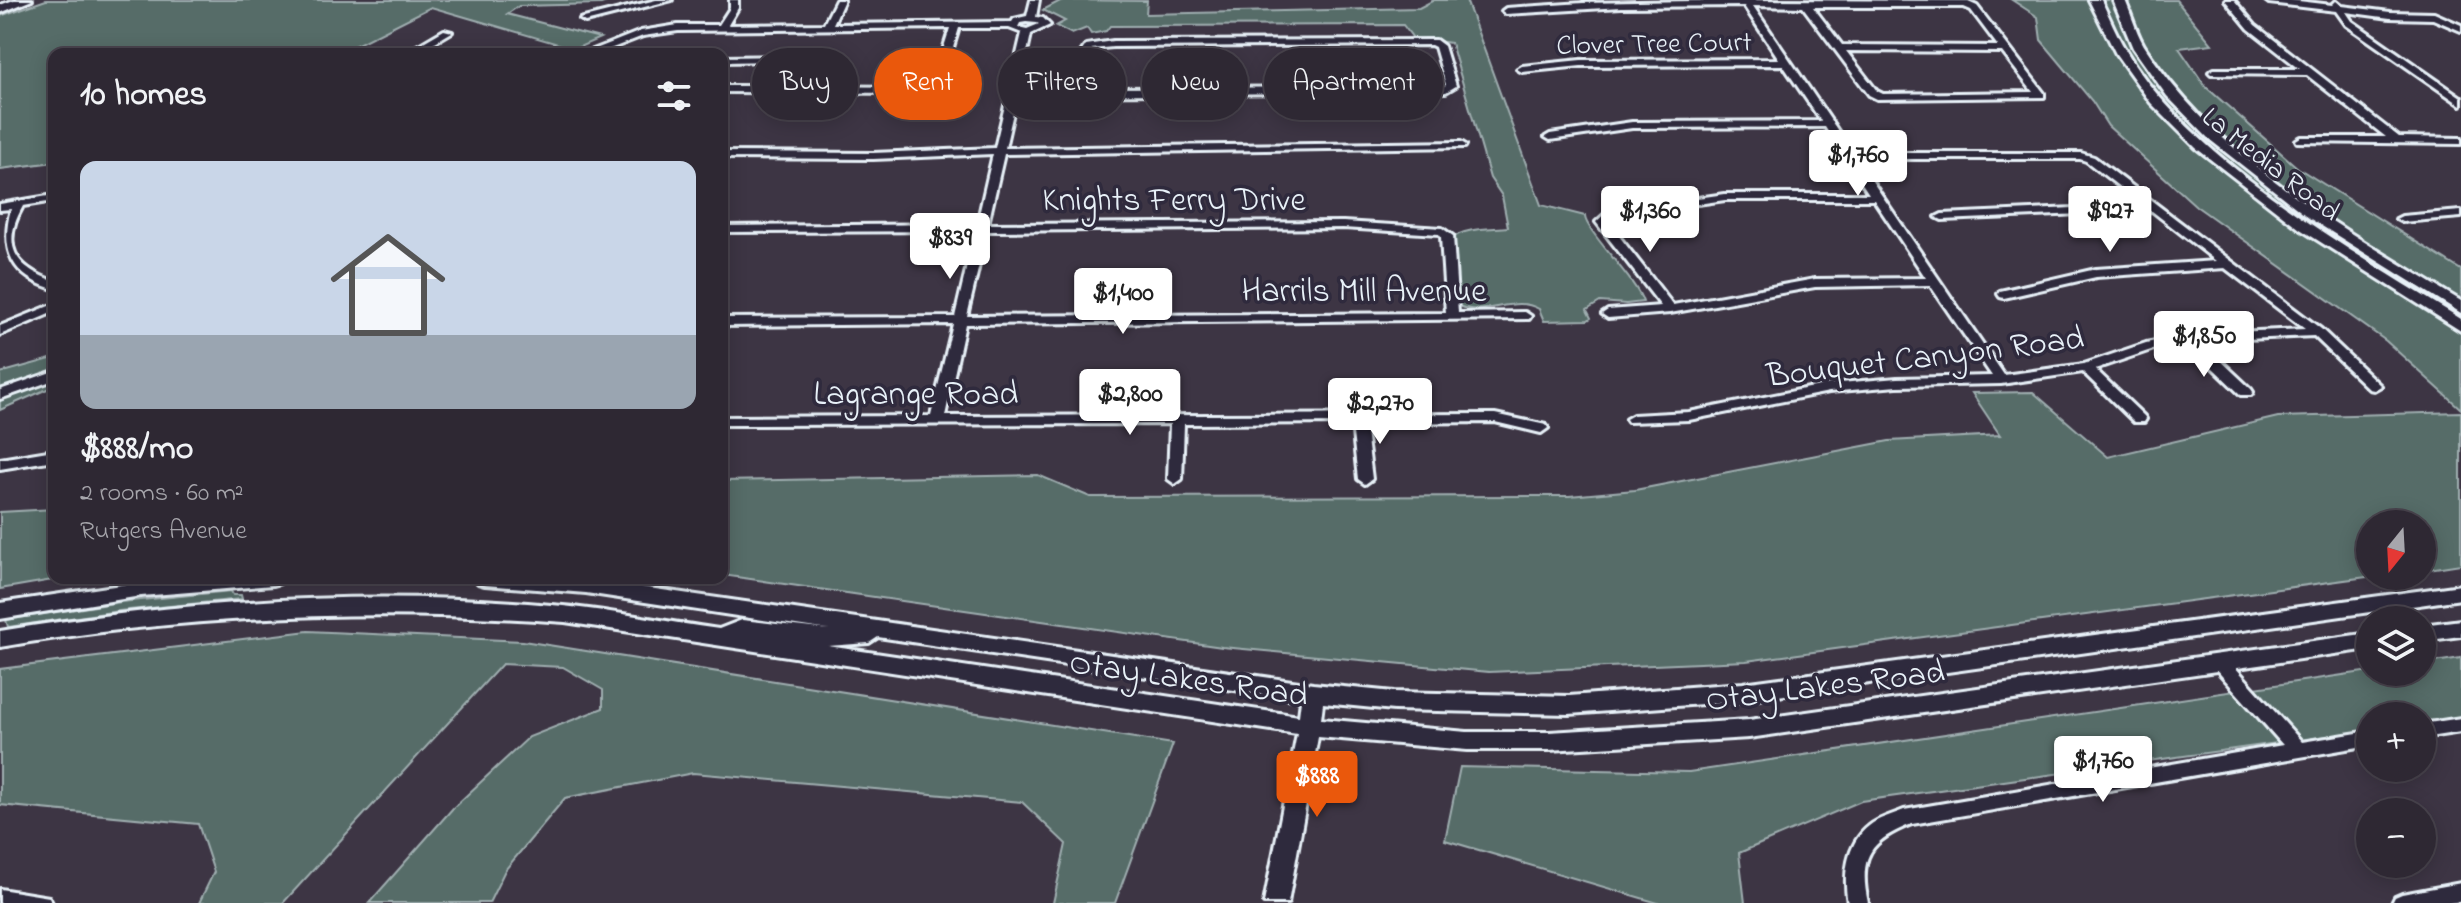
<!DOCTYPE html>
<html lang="en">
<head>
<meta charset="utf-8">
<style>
	:root { --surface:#2e2833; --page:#3a343f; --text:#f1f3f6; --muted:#a7a6ac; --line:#49444e; --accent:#ea580c }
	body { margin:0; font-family:"Indie Flower",sans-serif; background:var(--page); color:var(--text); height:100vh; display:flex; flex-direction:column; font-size:30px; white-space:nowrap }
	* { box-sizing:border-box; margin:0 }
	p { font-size:26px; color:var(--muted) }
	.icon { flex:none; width:44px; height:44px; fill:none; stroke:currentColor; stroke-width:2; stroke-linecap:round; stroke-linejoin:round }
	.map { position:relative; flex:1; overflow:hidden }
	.sheet { position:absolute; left:48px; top:48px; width:680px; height:536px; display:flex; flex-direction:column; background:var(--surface); border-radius:16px; box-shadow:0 4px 20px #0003,0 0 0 2px var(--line) }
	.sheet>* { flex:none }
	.guide { position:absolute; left:752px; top:48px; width:760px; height:72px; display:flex; gap:16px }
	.needle { width:52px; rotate:198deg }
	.fabs { position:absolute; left:2356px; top:510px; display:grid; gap:16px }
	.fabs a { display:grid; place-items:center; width:80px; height:80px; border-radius:50%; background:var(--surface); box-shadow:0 4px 20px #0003,0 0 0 2px var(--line); font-size:40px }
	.price { position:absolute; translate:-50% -68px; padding:0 18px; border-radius:8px; background:#fff; color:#222; font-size:26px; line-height:52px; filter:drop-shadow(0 2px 4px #0008) }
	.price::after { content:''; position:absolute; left:50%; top:48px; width:24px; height:18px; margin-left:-12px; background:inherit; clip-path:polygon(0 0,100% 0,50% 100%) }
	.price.current { background:var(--accent); color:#fff }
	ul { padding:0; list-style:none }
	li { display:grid; align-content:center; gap:16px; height:424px; padding:0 32px }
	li+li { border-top:2px solid var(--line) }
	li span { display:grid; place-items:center; height:248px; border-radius:16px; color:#555 }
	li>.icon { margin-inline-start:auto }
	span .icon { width:144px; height:144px; fill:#fffc; stroke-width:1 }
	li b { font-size:34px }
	h2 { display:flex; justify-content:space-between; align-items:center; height:96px; padding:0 32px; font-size:34px }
	.chip { padding:0 28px; border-radius:36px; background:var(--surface); box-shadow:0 4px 20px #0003,0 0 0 2px var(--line); font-size:28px; line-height:72px }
	.chip.current { background:var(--accent); color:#fff }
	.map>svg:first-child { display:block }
	.green { fill:#566c67; stroke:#9faeb0; stroke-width:2 }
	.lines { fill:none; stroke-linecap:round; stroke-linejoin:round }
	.minor-casing { stroke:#e8f1f8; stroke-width:6 }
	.major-casing { stroke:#e8f1f8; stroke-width:6 }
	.highway-casing { stroke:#e8f1f8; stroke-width:6 }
	.minor { fill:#2f2a3d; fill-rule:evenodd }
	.major { fill:#2f2a3d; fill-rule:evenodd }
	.highway { fill:#2f2a3d; fill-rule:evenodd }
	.labels { text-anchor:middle; stroke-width:7; stroke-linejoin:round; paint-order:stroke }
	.far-street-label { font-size:28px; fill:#e8f1f8; stroke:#2f2a3d }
	.street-label { font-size:34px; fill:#e8f1f8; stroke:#2f2a3d }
</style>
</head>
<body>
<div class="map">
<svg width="2461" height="903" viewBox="0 0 2461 903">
	<rect width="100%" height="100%" fill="#3d3544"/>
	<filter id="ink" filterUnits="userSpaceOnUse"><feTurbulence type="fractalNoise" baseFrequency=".0125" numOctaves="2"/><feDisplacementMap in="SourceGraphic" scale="16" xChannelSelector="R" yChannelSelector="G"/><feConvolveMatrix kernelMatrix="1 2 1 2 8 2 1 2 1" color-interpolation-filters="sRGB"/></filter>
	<g filter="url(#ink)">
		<g class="green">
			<path d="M 46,0 L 612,0 L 601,4 L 519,6 L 507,14 L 600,38 L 575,49 L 431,7 L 338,54 L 54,54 L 54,162 L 0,169 L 0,16 Z"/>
			<path d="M 1062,0 L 1147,1 L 1146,14 L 1419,8 L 1434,0 L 1466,0 L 1541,205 L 1585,216 C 1584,229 1637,281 1643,302 L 1626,304 L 1600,302 L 1587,310 L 1591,318 L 1588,320 L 1544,321 L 1539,309 C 1514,294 1485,318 1459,306 L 1452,239 C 1463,227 1493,229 1508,227 L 1502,196 L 1490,178 L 1451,43 L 1413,38 L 1403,25 L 1110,26 L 1106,31 L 1091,34 L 1087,28 L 1072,34 L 1056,26 L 1065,21 L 1043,10 Z"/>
			<path d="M 2012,0 L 2176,0 L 2212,44 L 2179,48 L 2206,87 L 2298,168 L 2461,270 L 2461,409 L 2386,341 L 2196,206 L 2108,126 L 2092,101 L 2041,40 L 2038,17 Z"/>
			<path d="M 54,358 L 54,386 L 0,410 L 0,373 Z"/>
			<path d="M 2033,392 L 2108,457 L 2278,417 L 2461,412 L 2461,564 L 2422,570 L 2422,524 L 2370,524 L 2370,576 L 2374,576 L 1746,661 L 1489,672 L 1222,647 L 722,575 L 722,481 L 1038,475 L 1090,497 L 1569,496 L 1635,490 L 1889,441 L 2000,435 L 1972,393 Z"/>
			<path d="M 54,509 L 54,578 L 64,578 L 0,589 L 0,512 Z"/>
			<path d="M 231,591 L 233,595 L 241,595 L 242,599 L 119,611 L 8,627 L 6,620 L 121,602 Z"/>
			<path d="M 308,631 L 523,641 L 1173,744 L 1115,903 L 1053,903 L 1066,844 L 1022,802 L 693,773 L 565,798 L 505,870 L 489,903 L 369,903 L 453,808 L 529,737 L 603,708 L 603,690 L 563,667 L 502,664 L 283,903 L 199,903 L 214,872 L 198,824 L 0,805 L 0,669 Z"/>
			<path d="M 2461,658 L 2461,717 L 2422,722 L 2422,716 L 2370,716 L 2370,730 L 1861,801 L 1739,853 L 1745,903 L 1658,903 L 1445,840 L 1460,767 L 1689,772 L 2370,671 L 2422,672 L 2422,664 Z"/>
		</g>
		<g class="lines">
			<defs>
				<g id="minor">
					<path d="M 656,0 L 672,0 L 585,22 L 580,19 Z"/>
					<path d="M 730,0 L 738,0 L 738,8 L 728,25 L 824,24 L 836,0 L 844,0 L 833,24 L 1012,22 L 1014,19 L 1027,16 L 1031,0 L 1039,0 L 1036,17 L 1043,18 L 1050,25 L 1031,34 L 1019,89 L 1078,89 L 1080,54 L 1086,45 L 1113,41 L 1436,40 L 1444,46 L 1456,86 L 1446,92 L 1017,95 L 1005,148 L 1461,142 L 1466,145 L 1465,147 L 1004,154 L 988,224 L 1343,222 L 1442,228 L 1453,236 L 1458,313 L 1525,312 L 1531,316 L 1529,319 L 965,324 L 945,416 L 1495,414 L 1546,425 L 1548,428 L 1541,433 L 1495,422 L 1365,423 L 1372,479 L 1365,484 L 1358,479 L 1352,423 L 1184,424 L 1182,479 L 1175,484 L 1168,479 L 1170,424 L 722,425 L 722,417 L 931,416 L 953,324 L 722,326 L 722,318 L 955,317 L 975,231 L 722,232 L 722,226 L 977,224 L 993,154 L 873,159 L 722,158 L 722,152 L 873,153 L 995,148 L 1022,33 L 1009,28 L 959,28 L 942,84 L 926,93 L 722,92 L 722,86 L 761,86 L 774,61 L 724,62 L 722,57 L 841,55 L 846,58 L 841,61 L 784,61 L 771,86 L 924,87 L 933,82 L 950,28 L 678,31 L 643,36 L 597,54 L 583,54 L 641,31 L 678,25 L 719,25 L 730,8 ZM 1026,22 L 1037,23 L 1039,24 L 1027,29 L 1018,27 L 1020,23 ZM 1431,45 L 1435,47 L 1446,85 L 1441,87 L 1088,88 L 1090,54 L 1092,49 L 1113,47 ZM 1343,228 L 1439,234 L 1441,237 L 1446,313 L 967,316 L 987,231 Z"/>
					<path d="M 1748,0 L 1966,1 L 1977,6 L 2044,93 L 2044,97 L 1877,99 L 1869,95 L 1803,7 L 1753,6 L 1853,153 L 2081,153 L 2094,157 L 2321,329 L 2381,386 L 2374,390 L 2369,389 L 2314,336 L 2200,341 L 2251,389 L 2253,392 L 2251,395 L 2241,395 L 2186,342 L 2154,349 L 2095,369 L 2144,416 L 2146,419 L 2144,422 L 2134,422 L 2083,372 L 2001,384 L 1897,386 L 1829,392 L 1689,420 L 1628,422 L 1626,419 L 1633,415 L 1689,412 L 1829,384 L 1897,378 L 1992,376 L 1930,285 L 1815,287 L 1670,313 L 1608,318 L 1602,314 L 1608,310 L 1661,306 L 1596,222 L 1608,211 L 1725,194 L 1869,194 L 1825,127 L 1632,128 L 1550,140 L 1545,137 L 1550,134 L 1632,122 L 1821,121 L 1783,65 L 1581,66 L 1522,72 L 1517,69 L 1522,66 L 1581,60 L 1779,59 L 1744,6 L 1621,7 L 1506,14 L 1502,11 L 1506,8 L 1583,3 ZM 1813,7 L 1964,7 L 1971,10 L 1998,46 L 1842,45 ZM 1846,51 L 2002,52 L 2033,92 L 1883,94 L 1877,91 ZM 1857,159 L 2080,159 L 2086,161 L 2143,205 L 1942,214 L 1936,217 L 1942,220 L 2152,211 L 2216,261 L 2096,269 L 2000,291 L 1998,294 L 2000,297 L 2004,298 L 2096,277 L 2225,268 L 2305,329 L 2189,334 L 2146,343 L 2084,364 L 2004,375 ZM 1725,200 L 1874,200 L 1926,278 L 1815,279 L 1673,305 L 1608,222 L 1615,216 Z"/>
					<path d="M 2225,0 L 2234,0 L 2255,25 L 2399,137 L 2461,138 L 2461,144 L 2297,142 L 2296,140 L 2301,137 L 2386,137 L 2307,75 L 2211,74 L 2209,72 L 2214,69 L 2300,69 L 2249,29 Z"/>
					<path d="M 2265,0 L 2290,0 L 2332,5 L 2336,1 L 2342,6 L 2390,12 L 2434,13 L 2461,25 L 2461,31 L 2433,19 L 2390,18 L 2346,12 L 2352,21 L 2461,97 L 2461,105 L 2346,25 L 2336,11 L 2269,3 Z"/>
					<path d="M 444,30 L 452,32 L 415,54 L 403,54 Z"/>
					<path d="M 54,195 L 54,201 L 23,206 C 1,245 14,267 54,281 L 54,289 C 12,277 0,251 11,209 L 0,210 L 0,204 Z"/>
					<path d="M 2461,211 L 2461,217 L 2402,222 L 2396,219 L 2402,216 Z"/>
					<path d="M 54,304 L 54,312 L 0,335 L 0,326 Z"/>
					<path d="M 54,371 L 54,380 L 0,399 L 0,390 Z"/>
					<path d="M 54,450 L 54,460 L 0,469 L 0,459 Z"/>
					<path d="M 2220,656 L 2226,657 L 2302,742 L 2370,731 L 2370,745 L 1912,824 C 1870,840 1858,857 1868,903 L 1848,903 C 1843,877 1846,844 1869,826 C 1878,818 1892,815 1904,810 L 2283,745 L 2214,667 L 2212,662 L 2214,657 Z"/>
					<path d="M 2461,718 L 2461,732 L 2422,738 L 2422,724 Z"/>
					<path d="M 2461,883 L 2461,901 L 2449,903 L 2392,903 L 2395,897 L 2402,894 Z"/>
					<path d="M 0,889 L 49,897 L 52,903 L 0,903 Z"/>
				</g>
				<g id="major">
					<path d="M 2089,0 L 2101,0 C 2109,16 2116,34 2125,49 C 2189,160 2354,252 2461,319 L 2461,331 L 2300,229 L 2196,148 L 2151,103 L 2116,54 Z"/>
					<path d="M 2113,0 L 2125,0 C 2132,16 2137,36 2147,50 C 2221,163 2349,232 2461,301 L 2461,313 L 2309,218 L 2209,139 L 2167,96 L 2133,48 Z"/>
					<path d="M 184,578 L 283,578 L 280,583 L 273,585 L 141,596 L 0,619 L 0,603 L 141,582 Z"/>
					<path d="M 475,578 L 586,579 L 1313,684 L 1394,692 L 1569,696 L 1743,683 L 2461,585 L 2461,599 L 1743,701 L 1569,714 L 1394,710 L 1323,703 L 1321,719 L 1467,732 L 1549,732 L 1749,720 L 2370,633 L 2370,649 L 1749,738 L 1549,750 L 1467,750 L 1318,737 L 1288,903 L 1264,903 L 1297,734 L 565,622 C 375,608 188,615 0,647 L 0,631 C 186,600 375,588 563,606 C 615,611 667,622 719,629 L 742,620 L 829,630 L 586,593 L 485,585 L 478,583 ZM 878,637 L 1301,700 L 1299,716 L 828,646 L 869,643 Z"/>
					<path d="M 2461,620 L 2461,636 L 2422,641 L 2422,625 Z"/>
				</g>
				<path id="highway" d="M 14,0 L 32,0 L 0,13 L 0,5 Z"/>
			</defs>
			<use href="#minor" class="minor-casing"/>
			<use href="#major" class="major-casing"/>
			<use href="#highway" class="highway-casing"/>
			<use href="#minor" class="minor"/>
			<use href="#major" class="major"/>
			<use href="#highway" class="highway"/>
		</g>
	</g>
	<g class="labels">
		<g class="far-street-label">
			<text transform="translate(1654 42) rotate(-1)" y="10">Clover Tree Court</text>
			<text transform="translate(2272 163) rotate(38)" y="10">La Media Road</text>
		</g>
		<g class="street-label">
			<text x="1174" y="210">Knights Ferry Drive</text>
			<text x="1364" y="301">Harrils Mill Avenue</text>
			<text transform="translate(1925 355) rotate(-7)" y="12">Bouquet Canyon Road</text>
			<text x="916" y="404">Lagrange Road</text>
			<text transform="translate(1189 677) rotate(8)" y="12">Otay Lakes Road</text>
			<text transform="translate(1825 684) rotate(-7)" y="12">Otay Lakes Road</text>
		</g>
	</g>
</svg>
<div class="fabs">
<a><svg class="needle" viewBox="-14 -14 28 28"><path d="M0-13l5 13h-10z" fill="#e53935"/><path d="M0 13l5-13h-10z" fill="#a7a6ac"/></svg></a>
<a><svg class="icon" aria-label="layers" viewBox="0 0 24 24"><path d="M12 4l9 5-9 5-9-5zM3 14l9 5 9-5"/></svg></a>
<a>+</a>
<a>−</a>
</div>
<b class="price" style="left:1858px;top:198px">$1,760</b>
<b class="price" style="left:1650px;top:254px">$1,360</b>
<b class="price" style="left:2110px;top:254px">$927</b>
<b class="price" style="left:950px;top:281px">$839</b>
<b class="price" style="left:1123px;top:336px">$1,400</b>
<b class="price" style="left:2204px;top:379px">$1,850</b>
<b class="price" style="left:1130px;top:437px">$2,800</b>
<b class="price" style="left:1380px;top:446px">$2,270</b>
<b class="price" style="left:2103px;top:804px">$1,760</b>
<b class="price current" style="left:1317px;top:819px">$888</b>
<div class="guide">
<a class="chip">Buy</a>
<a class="chip current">Rent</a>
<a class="chip">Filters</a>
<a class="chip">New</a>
<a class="chip">Apartment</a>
</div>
<section class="sheet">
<h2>10 homes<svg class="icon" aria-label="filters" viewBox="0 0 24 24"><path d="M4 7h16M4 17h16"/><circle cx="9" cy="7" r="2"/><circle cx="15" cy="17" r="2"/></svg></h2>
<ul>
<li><span style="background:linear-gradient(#c9d6e8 70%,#9aa5b1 0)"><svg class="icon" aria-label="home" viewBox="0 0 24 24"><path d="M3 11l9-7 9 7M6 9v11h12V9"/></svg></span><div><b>$888/mo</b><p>2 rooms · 60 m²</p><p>Rutgers Avenue</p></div></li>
</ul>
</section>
</div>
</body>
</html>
